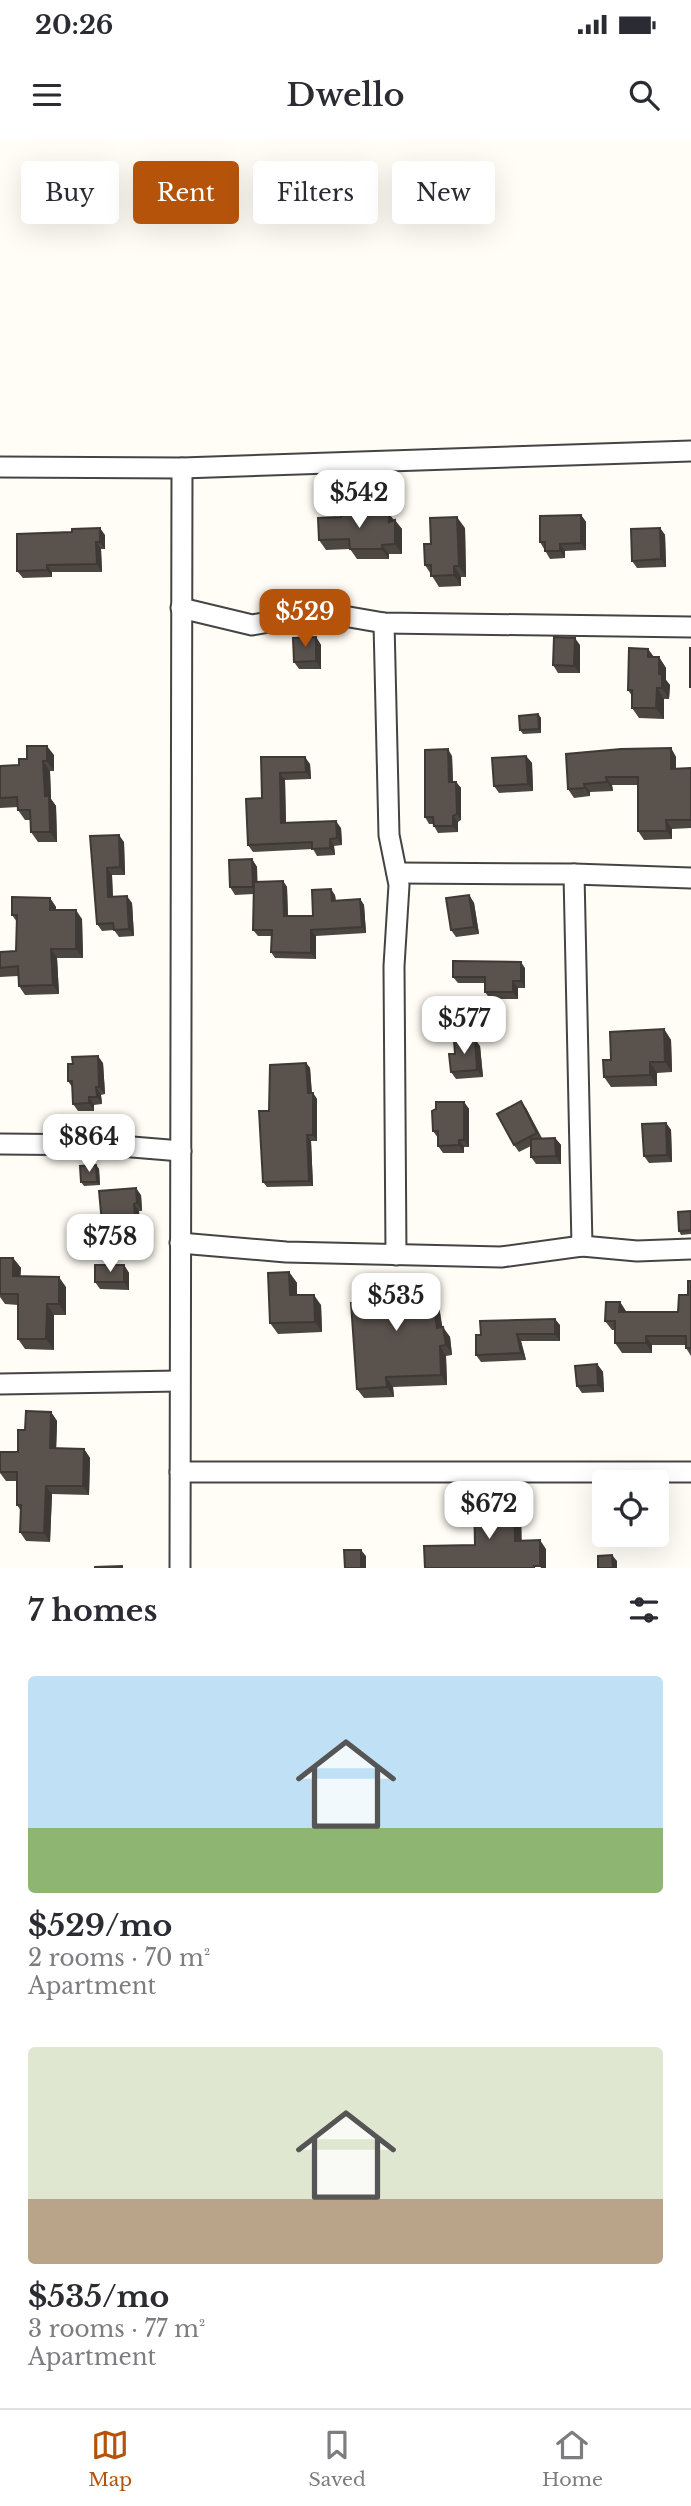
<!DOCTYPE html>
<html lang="en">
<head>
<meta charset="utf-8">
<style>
	:root { --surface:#fff; --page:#f7f7f7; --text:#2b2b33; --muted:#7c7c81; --line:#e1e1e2; --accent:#b45309 }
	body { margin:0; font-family:"Libre Baskerville",serif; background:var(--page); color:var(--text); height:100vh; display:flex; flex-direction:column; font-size:26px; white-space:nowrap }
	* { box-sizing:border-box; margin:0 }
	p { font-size:23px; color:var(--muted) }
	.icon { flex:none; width:38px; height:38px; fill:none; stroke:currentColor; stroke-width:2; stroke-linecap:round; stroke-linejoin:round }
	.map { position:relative; height:1428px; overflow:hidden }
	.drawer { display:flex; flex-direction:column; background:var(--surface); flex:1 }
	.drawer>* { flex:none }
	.banner { position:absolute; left:21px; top:21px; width:649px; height:63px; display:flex; gap:14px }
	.buttons { position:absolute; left:592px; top:1330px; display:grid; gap:14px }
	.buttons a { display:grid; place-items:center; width:77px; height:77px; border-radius:7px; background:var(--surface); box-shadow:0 7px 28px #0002; font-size:35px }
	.price { position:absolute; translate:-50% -60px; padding:0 16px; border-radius:14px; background:#fff; color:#222; font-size:23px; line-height:46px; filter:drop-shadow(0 2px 4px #0008) }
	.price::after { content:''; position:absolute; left:50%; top:42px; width:21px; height:16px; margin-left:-10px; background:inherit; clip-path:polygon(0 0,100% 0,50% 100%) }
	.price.active { background:var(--accent); color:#fff }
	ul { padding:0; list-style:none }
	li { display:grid; align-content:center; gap:14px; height:371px; padding:0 28px }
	li span { display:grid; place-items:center; height:217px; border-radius:7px; color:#555 }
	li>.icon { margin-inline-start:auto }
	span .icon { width:126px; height:126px; fill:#fffc; stroke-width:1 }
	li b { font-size:30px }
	h2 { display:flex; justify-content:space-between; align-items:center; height:84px; padding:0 28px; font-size:30px }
	.chip { padding:0 24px; border-radius:7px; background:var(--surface); box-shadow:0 7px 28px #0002; font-size:24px; line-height:63px }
	.chip.active { background:var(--accent); color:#fff }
	.status { display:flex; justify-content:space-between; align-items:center; height:49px; padding:0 35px; background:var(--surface); direction:ltr }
	.status svg { height:19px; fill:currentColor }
	header { display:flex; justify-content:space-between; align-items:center; height:91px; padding:0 28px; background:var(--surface); font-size:32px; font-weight:600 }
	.tabs { display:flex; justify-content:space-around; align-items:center; height:98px; border-top:2px solid var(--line); background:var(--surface); font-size:19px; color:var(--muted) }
	.tabs a { display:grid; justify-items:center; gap:4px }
	.tabs .active { color:var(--accent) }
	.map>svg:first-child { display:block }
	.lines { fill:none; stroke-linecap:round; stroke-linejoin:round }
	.street-casing { stroke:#444; stroke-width:23 }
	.street { stroke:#fff; stroke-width:19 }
	.wall { fill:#4d4742 }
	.shaded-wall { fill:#3f3936 }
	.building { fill:#5a524d; stroke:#3f3936; stroke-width:2 }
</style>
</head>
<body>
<div class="status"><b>20:26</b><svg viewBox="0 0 49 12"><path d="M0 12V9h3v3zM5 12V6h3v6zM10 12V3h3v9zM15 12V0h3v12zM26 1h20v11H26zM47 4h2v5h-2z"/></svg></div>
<header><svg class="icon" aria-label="menu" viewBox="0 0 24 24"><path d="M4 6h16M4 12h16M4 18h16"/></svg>Dwello<svg class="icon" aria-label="search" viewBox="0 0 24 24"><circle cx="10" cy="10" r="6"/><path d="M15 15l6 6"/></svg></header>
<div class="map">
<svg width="691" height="1428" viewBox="0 0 691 1428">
	<rect width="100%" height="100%" fill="#fffdf5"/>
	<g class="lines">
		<defs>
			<g id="street">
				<path d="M 0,327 L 182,328 L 691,311"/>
				<path d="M 181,468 L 252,485 L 309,475 L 332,474 L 384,483 L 691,487"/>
				<path d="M 384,483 L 389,695 L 399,745 L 394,826 L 396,1115"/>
				<path d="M 397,733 L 574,734 L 691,738"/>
				<path d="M 574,734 L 582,1106"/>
				<path d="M 0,1004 L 108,1005 L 181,1011"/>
				<path d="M 180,1103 L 286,1112 L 501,1117 L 582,1106 L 637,1111 L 691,1109"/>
				<path d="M 0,1244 L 179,1241"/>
				<path d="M 180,1332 L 691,1332"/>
				<path d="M 180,1428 L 182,328"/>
			</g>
		</defs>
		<use href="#street" class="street-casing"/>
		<use href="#street" class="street"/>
	</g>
	<g class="wall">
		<path d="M 389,374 L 402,389 L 402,414 L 389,414 L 389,419 L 357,419 L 350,409 L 326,410 L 319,400 Z"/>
		<path d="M 581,375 L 586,382 L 586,410 L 565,411 L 565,418 L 550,419 L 540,402 Z"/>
		<path d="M 465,388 L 466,437 L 461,437 L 461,446 L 439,447 L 425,425 L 431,404 Z"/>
		<path d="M 660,388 L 665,395 L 666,427 L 637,428 L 632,421 Z"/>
		<path d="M 105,395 L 105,409 L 101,409 L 102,432 L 52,432 L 52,437 L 23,438 L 17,431 Z"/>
		<path d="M 316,497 L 321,505 L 321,529 L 299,529 L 294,522 Z"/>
		<path d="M 580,505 L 580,533 L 558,533 L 553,525 Z"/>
		<path d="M 648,509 L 654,517 L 659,517 L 666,528 L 666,540 L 670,545 L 669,559 L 664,559 L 664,579 L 639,578 L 632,568 L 632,556 L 628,550 Z"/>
		<path d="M 538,574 L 541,578 L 541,593 L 523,594 L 520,590 Z"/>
		<path d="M 671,608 L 676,617 L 676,629 L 691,628 L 691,688 L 672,689 L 672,699 L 644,700 L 638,691 L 638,645 L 612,645 L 613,651 L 590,652 L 590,656 L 574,658 L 568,649 Z"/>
		<path d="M 54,615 L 54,631 L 50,631 L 51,659 L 56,666 L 57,702 L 38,702 L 31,692 L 31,680 L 25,680 L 18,670 L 18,667 L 0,668 L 0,626 L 19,625 Z"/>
		<path d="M 452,616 L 453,642 L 456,642 L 461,648 L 461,680 L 458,682 L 458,692 L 438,693 L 434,686 L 434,684 L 429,684 L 425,677 Z"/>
		<path d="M 526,616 L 532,623 L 533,651 L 499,653 L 494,646 Z"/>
		<path d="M 261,617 L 310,624 L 311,639 L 285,640 L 286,683 L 341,688 L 342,705 L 334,706 L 335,715 L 317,716 L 313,709 L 253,712 L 248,705 L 262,658 Z"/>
		<path d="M 90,696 L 124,702 L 125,735 L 112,735 L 113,757 L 132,763 L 134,796 L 119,797 L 114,790 L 102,791 L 97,784 Z"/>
		<path d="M 252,719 L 257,727 L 257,742 L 283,741 L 287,747 L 288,776 L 313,776 L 335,755 L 336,761 L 360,759 L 364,765 L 366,793 L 316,796 L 316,819 L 275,818 L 271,812 L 271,796 L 258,796 L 253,790 L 254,754 L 235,755 L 230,747 Z"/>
		<path d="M 469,755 L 474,763 L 479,794 L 456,797 L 451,790 Z"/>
		<path d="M 50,758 L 56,767 L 56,770 L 82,779 L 83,818 L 57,818 L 59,854 L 25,855 L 19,846 L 18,836 L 0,837 L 0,812 L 16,811 L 17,782 L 12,775 Z"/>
		<path d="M 525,828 L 525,848 L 518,848 L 518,859 L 490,859 L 485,852 L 485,843 L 458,843 L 453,837 Z"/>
		<path d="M 664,889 L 671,900 L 672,932 L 657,933 L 657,946 L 611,947 L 604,937 L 611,920 Z"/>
		<path d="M 480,906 L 483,937 L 456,939 L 451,932 L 455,914 Z"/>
		<path d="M 103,923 L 105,954 L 101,955 L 102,964 L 94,965 L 94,971 L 78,971 L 73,964 L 72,947 L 68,941 Z"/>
		<path d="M 306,923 L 310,928 L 312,953 L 313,953 L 317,959 L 317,1001 L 311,1001 L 313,1046 L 267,1047 L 263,1042 L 269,971 Z"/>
		<path d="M 464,962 L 469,969 L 469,1007 L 464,1007 L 464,1013 L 443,1013 L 438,1006 L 438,998 L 433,991 Z"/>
		<path d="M 526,968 L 542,998 L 555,998 L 561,1005 L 561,1024 L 536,1024 L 531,1017 L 531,1006 L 519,1012 L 514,1005 Z"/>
		<path d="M 666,983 L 671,990 L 672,1022 L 649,1023 L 644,1016 Z"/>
		<path d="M 96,1025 L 99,1029 L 100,1045 L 84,1046 L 81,1042 Z"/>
		<path d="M 141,1055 L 142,1071 L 139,1071 L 141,1100 L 108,1101 L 103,1094 Z"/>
		<path d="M 691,1071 L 691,1094 L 681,1095 L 679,1091 Z"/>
		<path d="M 0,1118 L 13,1118 L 21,1128 L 20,1136 L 66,1147 L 66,1175 L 54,1175 L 54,1210 L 25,1209 L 18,1199 L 18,1165 L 5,1164 L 0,1157 Z"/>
		<path d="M 124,1125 L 129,1133 L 129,1150 L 100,1149 L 95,1142 Z"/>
		<path d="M 289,1132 L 297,1143 L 297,1155 L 321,1165 L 322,1192 L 278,1194 L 270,1183 Z"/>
		<path d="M 691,1141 L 691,1216 L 686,1208 L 686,1205 L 652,1205 L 652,1213 L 622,1213 L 615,1203 L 615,1190 L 612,1190 L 605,1181 L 620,1162 L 626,1172 L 678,1172 L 688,1155 Z"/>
		<path d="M 436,1147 L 442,1187 L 450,1197 L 452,1215 L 446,1216 L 447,1245 L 393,1247 L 394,1257 L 364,1258 L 357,1249 L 366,1162 Z"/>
		<path d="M 560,1185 L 560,1201 L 521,1201 L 526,1220 L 481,1222 L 476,1215 L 481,1195 Z"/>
		<path d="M 597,1224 L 603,1232 L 604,1252 L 582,1253 L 577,1246 Z"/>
		<path d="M 51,1272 L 57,1281 L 56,1308 L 84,1309 L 90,1318 L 89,1355 L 52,1354 L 50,1402 L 26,1401 L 20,1392 L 21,1371 L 17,1365 L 17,1341 L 6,1341 L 0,1333 L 18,1312 L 25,1290 Z"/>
	</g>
	<g class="shaded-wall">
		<path d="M 389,374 L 395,383 L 395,380 L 402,389 L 402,414 L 395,404 L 389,382 Z"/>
		<path d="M 581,375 L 586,382 L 586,410 L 581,403 Z"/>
		<path d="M 457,377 L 465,388 L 466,437 L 459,426 Z"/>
		<path d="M 100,388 L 105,395 L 105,409 L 100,402 Z"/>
		<path d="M 660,388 L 665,395 L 666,427 L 661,419 Z"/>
		<path d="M 96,402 L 101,409 L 102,432 L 97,424 Z"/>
		<path d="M 560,404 L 565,411 L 565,418 L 560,411 Z"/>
		<path d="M 382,405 L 389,414 L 389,419 L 382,409 Z"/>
		<path d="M 47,425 L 52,432 L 52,437 L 47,430 Z"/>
		<path d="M 454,426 L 461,437 L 461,446 L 454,435 Z"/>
		<path d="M 316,497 L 321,505 L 321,529 L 316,521 Z"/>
		<path d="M 575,498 L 580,505 L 580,533 L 574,526 Z"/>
		<path d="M 648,509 L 655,519 L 648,517 Z"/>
		<path d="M 659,517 L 666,528 L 666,540 L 670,545 L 669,559 L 662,548 L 659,534 Z"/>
		<path d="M 657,548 L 664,559 L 664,579 L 656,568 Z"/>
		<path d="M 538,574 L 541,578 L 541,593 L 539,589 Z"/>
		<path d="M 47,606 L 54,615 L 54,631 L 47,621 Z"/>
		<path d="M 671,608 L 676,617 L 676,637 L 671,629 Z"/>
		<path d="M 448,609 L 452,616 L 453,648 L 449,642 Z"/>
		<path d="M 526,616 L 532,623 L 533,651 L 528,644 Z"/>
		<path d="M 305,617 L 310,624 L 311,639 L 306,632 Z"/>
		<path d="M 43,621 L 50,631 L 51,659 L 56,666 L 57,702 L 50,692 L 45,656 Z"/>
		<path d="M 280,633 L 285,640 L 286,690 L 281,683 Z"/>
		<path d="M 606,637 L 612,645 L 613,651 L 607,642 Z"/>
		<path d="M 456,642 L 461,648 L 461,680 L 457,674 Z"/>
		<path d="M 584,644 L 590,652 L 590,656 L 585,648 Z"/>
		<path d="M 453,676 L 458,682 L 458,692 L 453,686 Z"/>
		<path d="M 666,680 L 672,689 L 672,699 L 667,691 Z"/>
		<path d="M 336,681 L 341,688 L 342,705 L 337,698 Z"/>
		<path d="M 119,695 L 124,702 L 125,735 L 120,727 Z"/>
		<path d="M 330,699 L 334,706 L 335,715 L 330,708 Z"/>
		<path d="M 252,719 L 257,727 L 258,754 L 253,747 Z"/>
		<path d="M 107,728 L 112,735 L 113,764 L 108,757 Z"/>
		<path d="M 283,741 L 287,747 L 288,782 L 284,776 Z"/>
		<path d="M 331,749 L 335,755 L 336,767 L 332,761 Z"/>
		<path d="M 469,755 L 474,763 L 479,794 L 474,787 Z"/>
		<path d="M 127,756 L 132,763 L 134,796 L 129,789 Z"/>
		<path d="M 50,758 L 56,767 L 56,779 L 50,770 Z"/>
		<path d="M 360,759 L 364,765 L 366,793 L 362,787 Z"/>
		<path d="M 76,770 L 82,779 L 83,818 L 76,809 Z"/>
		<path d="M 311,790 L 316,796 L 316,819 L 311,813 Z"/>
		<path d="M 51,809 L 57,818 L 59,854 L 53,845 Z"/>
		<path d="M 521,822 L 525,828 L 525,848 L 521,841 Z"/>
		<path d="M 513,841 L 518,848 L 518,859 L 513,852 Z"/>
		<path d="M 664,889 L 671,900 L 672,932 L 665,922 Z"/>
		<path d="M 475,899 L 480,906 L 483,937 L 477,930 Z"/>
		<path d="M 98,916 L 103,923 L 105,954 L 99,947 Z"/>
		<path d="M 650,922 L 657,933 L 657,946 L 650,935 Z"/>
		<path d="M 306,923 L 310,928 L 312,959 L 308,953 Z"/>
		<path d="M 96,947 L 101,955 L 102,964 L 97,957 Z"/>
		<path d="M 313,953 L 317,959 L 317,1001 L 313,995 Z"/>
		<path d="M 89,957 L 94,965 L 94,971 L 89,963 Z"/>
		<path d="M 521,961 L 526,968 L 542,1000 L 537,993 Z"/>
		<path d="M 464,962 L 469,969 L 469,1007 L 464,1000 Z"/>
		<path d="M 666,983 L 671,990 L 672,1022 L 667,1015 Z"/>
		<path d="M 307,995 L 311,1001 L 313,1046 L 309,1041 Z"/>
		<path d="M 555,998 L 561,1005 L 561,1024 L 556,1016 Z"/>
		<path d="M 459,1000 L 464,1007 L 464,1013 L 459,1005 Z"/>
		<path d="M 96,1025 L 99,1029 L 100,1045 L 97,1042 Z"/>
		<path d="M 136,1048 L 141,1055 L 142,1071 L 137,1063 Z"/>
		<path d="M 134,1064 L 139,1071 L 141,1100 L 136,1093 Z"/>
		<path d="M 13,1118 L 21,1128 L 20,1147 L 13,1136 Z"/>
		<path d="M 124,1125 L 129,1133 L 129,1150 L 124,1142 Z"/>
		<path d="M 289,1132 L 297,1143 L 297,1166 L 290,1155 Z"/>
		<path d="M 59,1137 L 66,1147 L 66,1175 L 59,1164 Z"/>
		<path d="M 429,1137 L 436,1147 L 444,1197 L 437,1188 Z"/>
		<path d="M 314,1155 L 321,1165 L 322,1192 L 315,1182 Z"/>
		<path d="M 620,1162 L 626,1171 L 626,1182 L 619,1172 Z"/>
		<path d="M 47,1164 L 54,1175 L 54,1210 L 46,1199 Z"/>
		<path d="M 555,1179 L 560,1185 L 560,1201 L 555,1194 Z"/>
		<path d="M 443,1187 L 450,1197 L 452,1215 L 446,1205 Z"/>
		<path d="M 517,1194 L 521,1201 L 526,1220 L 521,1213 Z"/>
		<path d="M 646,1196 L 652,1205 L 652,1213 L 646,1203 Z"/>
		<path d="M 440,1206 L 446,1216 L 447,1245 L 441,1235 Z"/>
		<path d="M 597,1224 L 603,1232 L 604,1252 L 598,1245 Z"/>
		<path d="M 386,1237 L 393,1247 L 394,1257 L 387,1247 Z"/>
		<path d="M 51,1272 L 57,1281 L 56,1317 L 50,1308 Z"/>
		<path d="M 84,1309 L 90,1318 L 89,1355 L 83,1346 Z"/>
		<path d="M 46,1346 L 52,1354 L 50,1402 L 44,1393 Z"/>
		<path d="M 514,1355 L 521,1364 L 522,1410 L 515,1401 Z"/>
		<path d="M 540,1400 L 546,1409 L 546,1428 L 541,1428 L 540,1426 Z"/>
		<path d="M 361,1410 L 366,1416 L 366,1428 L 361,1428 Z"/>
		<path d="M 612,1415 L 617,1421 L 617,1428 L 613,1428 Z"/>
	</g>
	<g class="building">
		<path d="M 389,374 L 389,382 L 395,380 L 395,404 L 382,405 L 382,409 L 350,409 L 349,399 L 319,400 L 318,378 L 341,377 L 341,375 Z"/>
		<path d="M 581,375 L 581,403 L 560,404 L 560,411 L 545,411 L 545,402 L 540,402 L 540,376 Z"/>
		<path d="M 457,377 L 459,426 L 454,426 L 454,435 L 431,436 L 431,425 L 425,425 L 424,404 L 431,404 L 430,378 Z"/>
		<path d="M 100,388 L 100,402 L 96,402 L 97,424 L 47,425 L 47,430 L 17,431 L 17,394 L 72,392 L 72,389 Z"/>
		<path d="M 660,388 L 661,419 L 632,421 L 631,389 Z"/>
		<path d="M 316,497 L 316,521 L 294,522 L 293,498 Z"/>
		<path d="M 554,497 L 575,498 L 574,526 L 553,525 Z"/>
		<path d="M 629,508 L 648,509 L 648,517 L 659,517 L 659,534 L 662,534 L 662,548 L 657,548 L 656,568 L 632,568 L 632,550 L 628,550 Z"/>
		<rect x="690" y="508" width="1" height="39"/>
		<path d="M 538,574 L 539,589 L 520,590 L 519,576 Z"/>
		<path d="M 27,606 L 47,606 L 47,621 L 43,621 L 45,656 L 49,656 L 50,692 L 31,692 L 30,670 L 18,670 L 17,657 L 0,658 L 0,626 L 19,625 L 19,619 L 27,619 Z"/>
		<path d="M 671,608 L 671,629 L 691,628 L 691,680 L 666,680 L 667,691 L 638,691 L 638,637 L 606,637 L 607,642 L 584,644 L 585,648 L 568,649 L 566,614 L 621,609 Z"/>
		<path d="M 448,609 L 449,642 L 456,642 L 457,674 L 453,676 L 453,686 L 434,686 L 433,677 L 425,677 L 425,610 Z"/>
		<path d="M 526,616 L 528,644 L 494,646 L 492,618 Z"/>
		<path d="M 261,617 L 305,617 L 306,632 L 280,633 L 281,683 L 336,681 L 337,698 L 330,699 L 330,708 L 312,709 L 312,702 L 248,705 L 246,659 L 262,658 Z"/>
		<path d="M 119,695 L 120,727 L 107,728 L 108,757 L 127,756 L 129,789 L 114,790 L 113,783 L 97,784 L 90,696 Z"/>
		<path d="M 252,719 L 253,747 L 230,747 L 229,720 Z"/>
		<path d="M 283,741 L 284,776 L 313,776 L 312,750 L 331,749 L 332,761 L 360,759 L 362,787 L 311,790 L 311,813 L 271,812 L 272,790 L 253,790 L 254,742 Z"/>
		<path d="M 469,755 L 474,787 L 451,790 L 446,758 Z"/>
		<path d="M 12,757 L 50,758 L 50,770 L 76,770 L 76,809 L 51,809 L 53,845 L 19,846 L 18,826 L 0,828 L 0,812 L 16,811 L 17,775 L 12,775 Z"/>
		<path d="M 453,821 L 521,822 L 521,841 L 513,841 L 513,852 L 485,852 L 485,837 L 453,837 Z"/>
		<path d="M 664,889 L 665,922 L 650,922 L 650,935 L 604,937 L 603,920 L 611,920 L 610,892 Z"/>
		<path d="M 475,899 L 477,930 L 451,932 L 449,914 L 455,914 L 454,900 Z"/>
		<path d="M 98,916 L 99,947 L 96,947 L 97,957 L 89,957 L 89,963 L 73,964 L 72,941 L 68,941 L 68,924 L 73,924 L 72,917 Z"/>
		<path d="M 306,923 L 308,953 L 313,953 L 313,995 L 307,995 L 309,1041 L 263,1042 L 259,971 L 269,971 L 270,925 Z"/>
		<path d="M 521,961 L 537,993 L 514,1005 L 497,974 Z"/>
		<path d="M 436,962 L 464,962 L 464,1000 L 459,1000 L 459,1005 L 438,1006 L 438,991 L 433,991 L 432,971 L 436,969 Z"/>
		<path d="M 666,983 L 667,1015 L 644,1016 L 642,984 Z"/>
		<path d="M 555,998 L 556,1016 L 531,1017 L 531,999 Z"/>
		<path d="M 96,1025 L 97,1042 L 81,1042 L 80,1026 Z"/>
		<path d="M 136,1048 L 137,1063 L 134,1064 L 136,1093 L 103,1094 L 99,1051 Z"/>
		<path d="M 691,1071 L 691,1090 L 679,1091 L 678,1072 Z"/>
		<path d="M 0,1118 L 13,1118 L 13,1136 L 59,1137 L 59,1164 L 47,1164 L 46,1199 L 18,1199 L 18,1154 L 0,1154 Z"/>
		<rect x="95" y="1125" width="29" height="17"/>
		<path d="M 289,1132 L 290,1155 L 314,1155 L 315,1182 L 270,1183 L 268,1133 Z"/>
		<path d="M 429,1137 L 437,1188 L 443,1187 L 446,1205 L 440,1206 L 441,1235 L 386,1237 L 387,1247 L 357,1249 L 351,1163 L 366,1162 L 365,1143 Z"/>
		<path d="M 688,1141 L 691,1141 L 691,1208 L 686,1208 L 686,1196 L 646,1196 L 646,1203 L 615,1203 L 615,1181 L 605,1181 L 606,1162 L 620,1162 L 619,1172 L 678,1172 L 679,1155 L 688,1155 Z"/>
		<path d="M 555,1179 L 555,1194 L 517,1194 L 521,1213 L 476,1215 L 476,1195 L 481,1195 L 480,1181 Z"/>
		<path d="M 597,1224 L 598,1245 L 577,1246 L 575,1226 Z"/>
		<path d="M 26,1271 L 51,1272 L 50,1308 L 84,1309 L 83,1346 L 46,1346 L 44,1393 L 20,1392 L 21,1365 L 17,1365 L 17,1332 L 0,1332 L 0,1312 L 18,1312 L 18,1290 L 25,1290 Z"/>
		<path d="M 514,1355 L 515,1401 L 540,1400 L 540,1426 L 534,1426 L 534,1428 L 425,1428 L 424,1406 L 475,1405 L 474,1356 Z"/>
		<path d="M 344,1410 L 361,1410 L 361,1428 L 345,1428 Z"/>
		<path d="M 612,1415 L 613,1428 L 598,1428 L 598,1416 Z"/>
		<path d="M 122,1426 L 122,1428 L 95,1428 L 95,1427 Z"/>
	</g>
</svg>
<div class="buttons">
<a><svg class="icon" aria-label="locate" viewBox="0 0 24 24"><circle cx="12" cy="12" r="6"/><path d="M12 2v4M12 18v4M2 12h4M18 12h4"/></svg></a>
</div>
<b class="price" style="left:359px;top:390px">$542</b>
<b class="price active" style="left:305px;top:509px">$529</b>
<b class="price" style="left:464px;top:916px">$577</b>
<b class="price" style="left:89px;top:1034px">$864</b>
<b class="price" style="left:110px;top:1134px">$758</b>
<b class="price" style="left:396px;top:1193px">$535</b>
<b class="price" style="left:489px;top:1401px">$672</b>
<div class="banner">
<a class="chip">Buy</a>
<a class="chip active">Rent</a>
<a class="chip">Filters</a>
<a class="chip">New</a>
</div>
</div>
<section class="drawer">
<h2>7 homes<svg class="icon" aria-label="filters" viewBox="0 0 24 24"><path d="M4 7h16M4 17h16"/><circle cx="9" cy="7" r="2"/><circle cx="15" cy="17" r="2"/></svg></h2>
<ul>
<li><span style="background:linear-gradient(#bfe0f5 70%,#8fb573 0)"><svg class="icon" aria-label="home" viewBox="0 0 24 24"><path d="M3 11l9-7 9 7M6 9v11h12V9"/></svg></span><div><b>$529/mo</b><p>2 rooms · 70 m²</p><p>Apartment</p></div></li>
<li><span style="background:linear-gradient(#dfe7d0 70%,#b9a48a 0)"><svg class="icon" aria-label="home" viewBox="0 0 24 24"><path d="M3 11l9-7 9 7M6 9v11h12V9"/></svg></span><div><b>$535/mo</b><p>3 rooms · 77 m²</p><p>Apartment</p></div></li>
</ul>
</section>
<nav class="tabs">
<a class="active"><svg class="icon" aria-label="map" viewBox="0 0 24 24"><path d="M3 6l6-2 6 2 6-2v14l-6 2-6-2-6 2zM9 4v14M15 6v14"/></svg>Map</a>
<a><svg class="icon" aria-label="saved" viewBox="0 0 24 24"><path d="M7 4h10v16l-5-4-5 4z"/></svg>Saved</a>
<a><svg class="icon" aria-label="home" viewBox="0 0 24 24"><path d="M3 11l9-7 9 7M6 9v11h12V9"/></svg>Home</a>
</nav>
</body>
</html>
